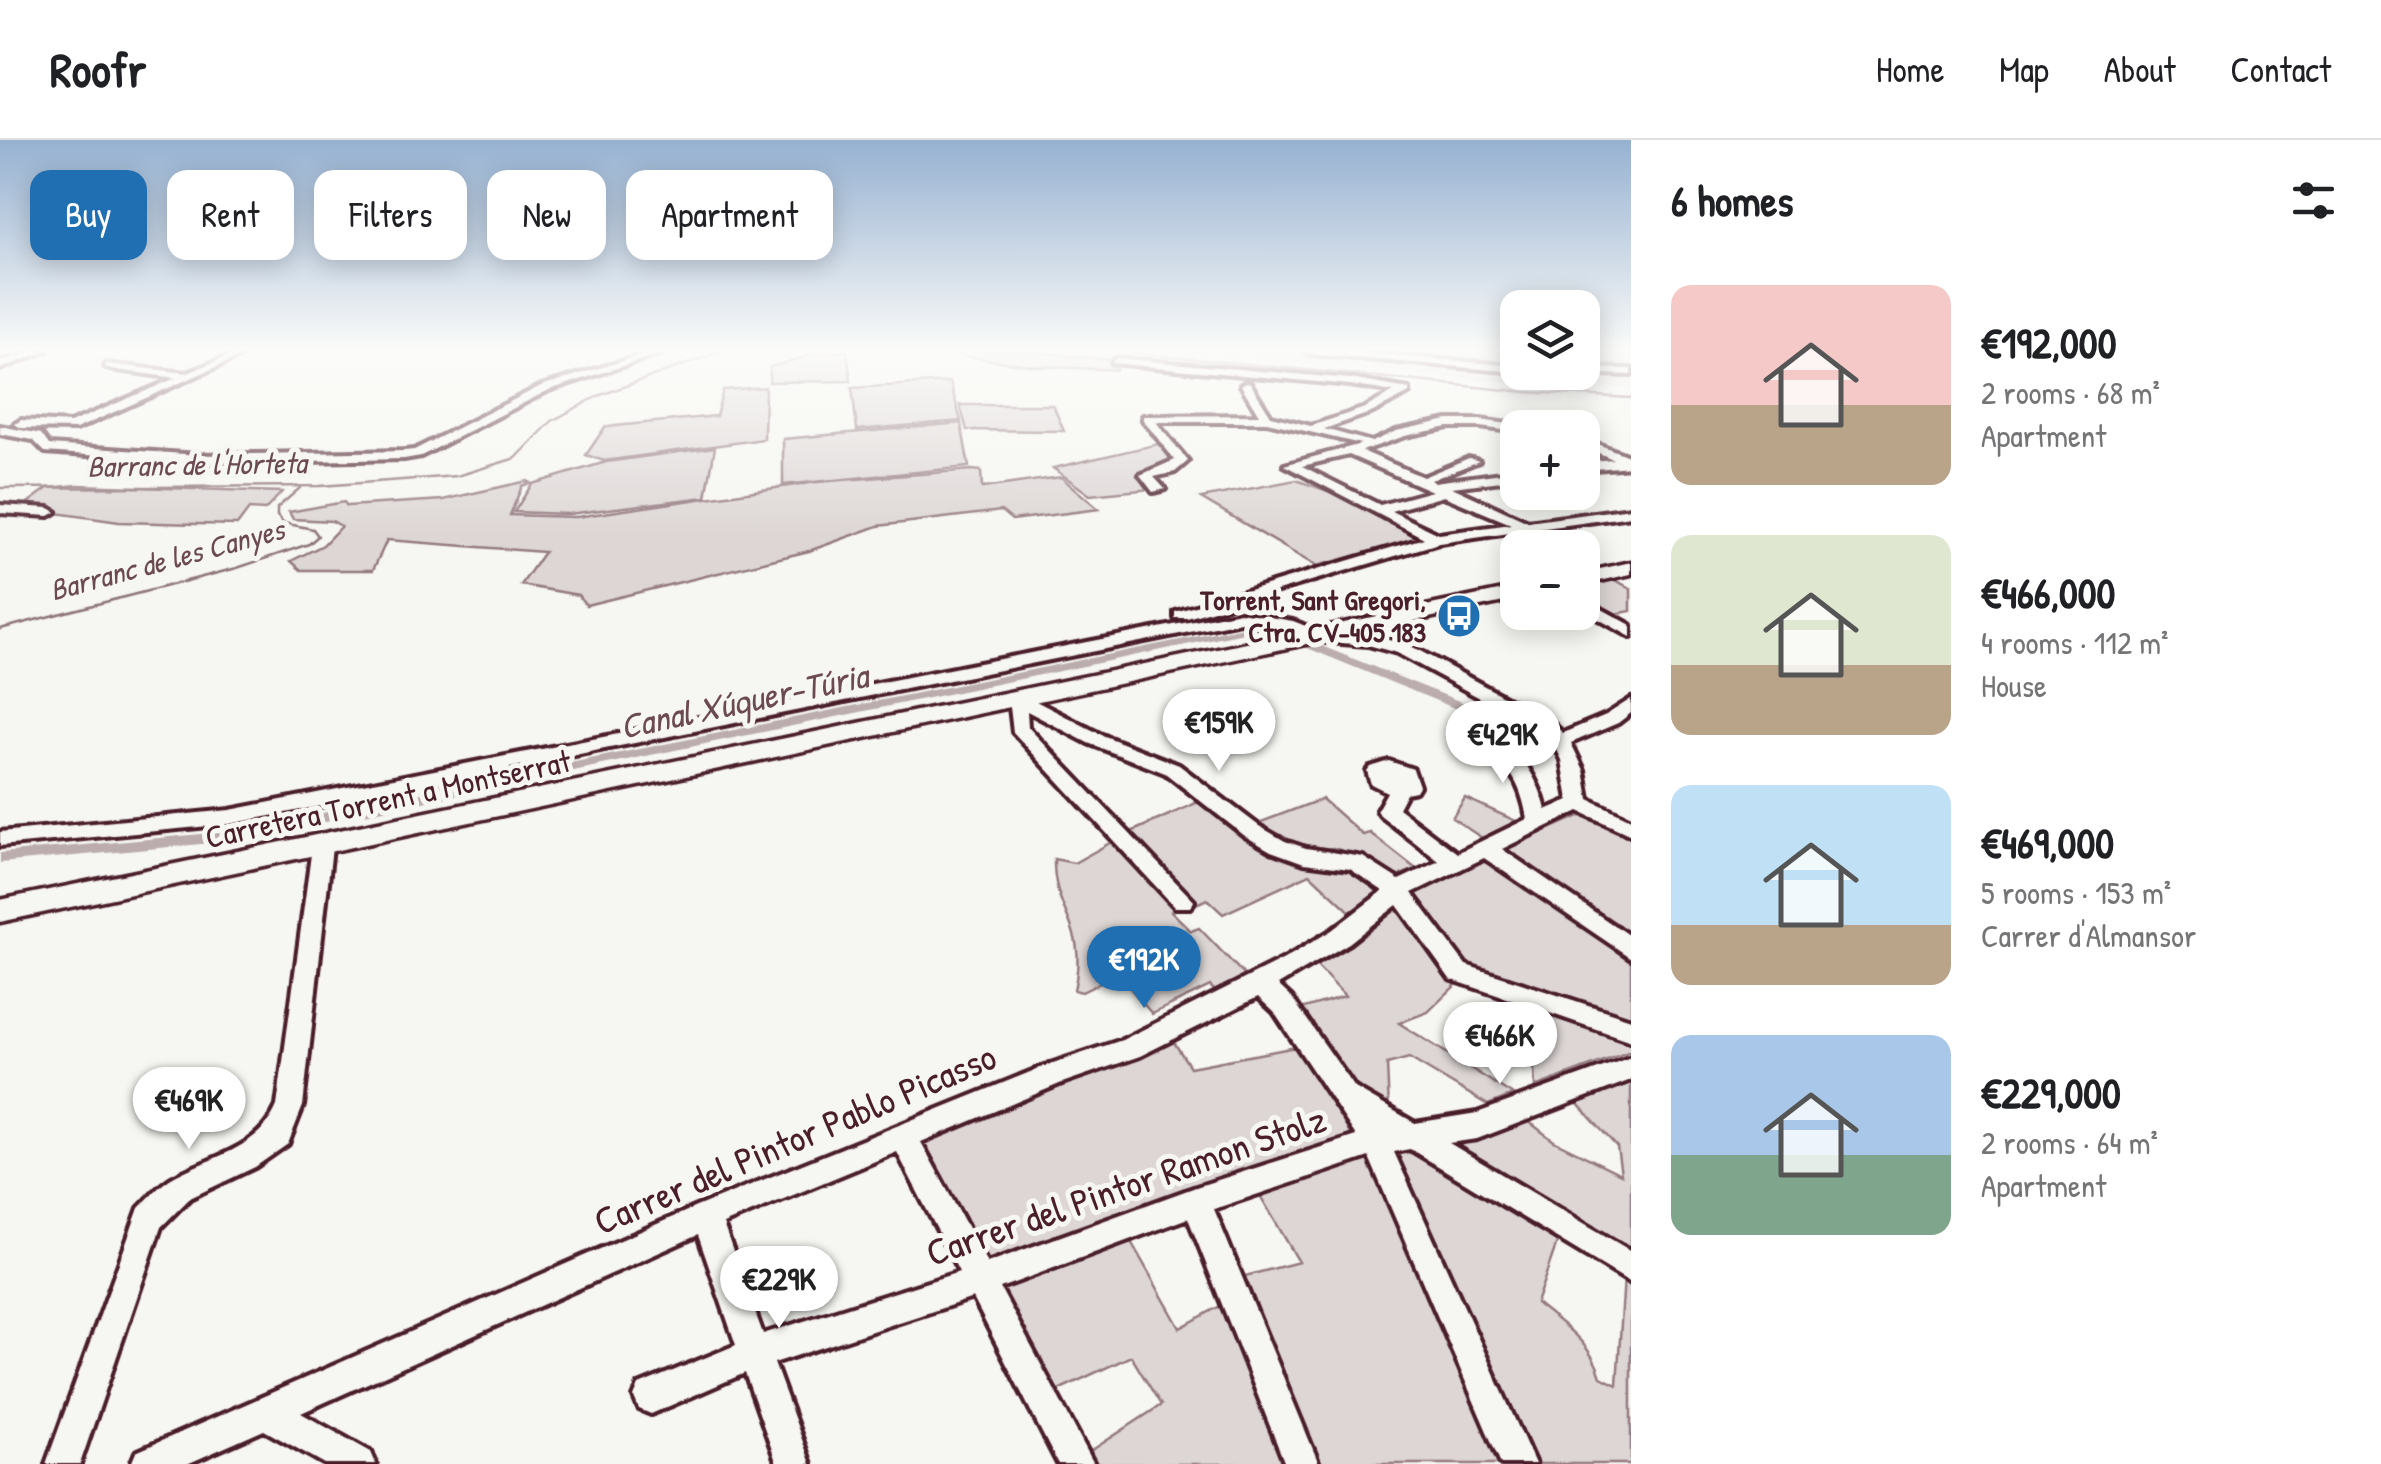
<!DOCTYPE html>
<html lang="en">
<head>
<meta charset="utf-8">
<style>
	:root { --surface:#fff; --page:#f6f6f6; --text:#202124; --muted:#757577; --line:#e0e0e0; --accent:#1f6fb2 }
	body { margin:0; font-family:"Patrick Hand",sans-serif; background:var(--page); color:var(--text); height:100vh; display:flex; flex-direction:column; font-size:38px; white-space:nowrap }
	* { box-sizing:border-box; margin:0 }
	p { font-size:32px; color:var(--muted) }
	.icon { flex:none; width:55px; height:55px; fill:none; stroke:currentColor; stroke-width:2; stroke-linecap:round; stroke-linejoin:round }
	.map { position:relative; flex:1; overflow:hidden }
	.sheet { display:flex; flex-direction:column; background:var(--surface); width:750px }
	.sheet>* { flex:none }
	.hud { position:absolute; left:30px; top:30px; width:950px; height:90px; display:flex; gap:20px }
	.buttons { position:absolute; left:1500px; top:150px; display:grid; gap:20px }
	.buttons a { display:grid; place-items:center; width:100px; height:100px; border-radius:20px; background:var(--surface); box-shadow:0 5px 25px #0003; font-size:50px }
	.price { position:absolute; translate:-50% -85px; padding:0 22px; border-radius:35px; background:#fff; color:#222; font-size:32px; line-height:65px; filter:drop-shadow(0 2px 5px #0008) }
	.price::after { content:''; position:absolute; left:50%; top:60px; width:30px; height:22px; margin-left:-15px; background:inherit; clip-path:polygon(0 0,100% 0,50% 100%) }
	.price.active { background:var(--accent); color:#fff }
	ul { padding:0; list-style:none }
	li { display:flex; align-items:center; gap:30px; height:250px; padding:0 40px }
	li span { display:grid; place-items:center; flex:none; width:280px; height:200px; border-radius:20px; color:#555 }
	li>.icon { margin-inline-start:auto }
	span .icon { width:120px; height:120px; fill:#fffc; stroke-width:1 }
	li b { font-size:42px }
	h2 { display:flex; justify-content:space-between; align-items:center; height:120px; padding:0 40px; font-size:42px }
	.pill { padding:0 35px; border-radius:20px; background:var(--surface); box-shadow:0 5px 25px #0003; font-size:35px; line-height:90px }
	.pill.active { background:var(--accent); color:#fff }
	header { display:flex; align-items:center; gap:60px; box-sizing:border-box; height:140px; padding:0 50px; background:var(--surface); border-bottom:2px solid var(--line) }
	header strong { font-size:48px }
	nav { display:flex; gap:55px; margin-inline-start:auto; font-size:35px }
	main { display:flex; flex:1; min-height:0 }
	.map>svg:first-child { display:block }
	.built { fill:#e9e6e3 }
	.green { fill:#ddd6d5; stroke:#947a80; stroke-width:2.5 }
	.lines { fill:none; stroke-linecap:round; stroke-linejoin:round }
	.stream { stroke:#8e747a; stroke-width:2.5 }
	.canal { fill:#bbadae; fill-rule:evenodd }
	.minor-casing { stroke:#4a1f2b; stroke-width:8 }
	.major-casing { stroke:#4a1f2b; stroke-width:7 }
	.minor { fill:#f6f6f2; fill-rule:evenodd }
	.major { fill:#f6f6f2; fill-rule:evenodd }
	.labels { text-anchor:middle; stroke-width:10; stroke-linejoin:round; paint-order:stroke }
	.far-poi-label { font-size:28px; font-weight:bold; fill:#4a1f2b; stroke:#f6f6f2; text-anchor:end }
	.far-water-label { font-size:30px; font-style:italic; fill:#6c4a52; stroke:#f6f6f2 }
	.street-label { font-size:32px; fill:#4a1f2b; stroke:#f6f6f2 }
	.water-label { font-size:35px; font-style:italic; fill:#6c4a52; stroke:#f6f6f2 }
	.near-street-label { font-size:38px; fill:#4a1f2b; stroke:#f6f6f2 }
</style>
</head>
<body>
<header>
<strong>Roofr</strong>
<nav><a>Home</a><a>Map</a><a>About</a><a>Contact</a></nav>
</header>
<main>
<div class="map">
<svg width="1631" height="1324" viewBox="0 0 1631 1324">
	<rect width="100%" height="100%" fill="#f6f6f2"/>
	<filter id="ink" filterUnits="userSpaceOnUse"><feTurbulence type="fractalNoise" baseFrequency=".01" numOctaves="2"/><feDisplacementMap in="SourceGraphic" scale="20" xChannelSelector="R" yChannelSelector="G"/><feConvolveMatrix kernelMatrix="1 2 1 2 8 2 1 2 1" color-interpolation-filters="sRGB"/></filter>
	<g filter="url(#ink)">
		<path class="built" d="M 1167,211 L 1517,211 L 1518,232 L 1582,232 L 1583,211 L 1631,211 L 1631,248 L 1489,241 Z"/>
		<g class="green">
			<path d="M 847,211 L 851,241 L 769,242 L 770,227 L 811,215 Z"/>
			<path d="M 929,211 L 1024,211 L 1114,220 L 1116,230 L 1035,226 Z"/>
			<path d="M 950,242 L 961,281 L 857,290 L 852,248 Z"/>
			<path d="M 765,247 L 764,299 L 604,321 L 586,315 L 605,287 L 716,276 L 723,250 Z"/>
			<path d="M 960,265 L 1053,265 L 1064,291 L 967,290 Z"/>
			<path d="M 961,283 L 969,327 L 783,345 L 783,299 Z"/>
			<path d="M 1163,303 L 1176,315 L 1176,325 L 1144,333 L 1152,349 L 1090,355 L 1053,328 Z"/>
			<path d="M 715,307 L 706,357 L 568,374 L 514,372 L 532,344 L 606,322 Z"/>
			<path d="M 972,330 L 981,331 L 982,348 L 1061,337 L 1099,369 L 1012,380 L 1001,371 L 878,386 L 809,411 L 586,465 L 578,455 L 521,445 L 544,412 L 387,400 L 373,430 L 301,430 L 291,421 L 323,405 L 341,386 L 332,381 L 293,379 L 289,372 L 344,362 L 347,366 L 443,360 L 527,341 L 530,343 L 522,346 L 510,375 L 576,377 L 817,342 Z"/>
			<path d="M 1296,340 L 1380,369 L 1432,397 L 1316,426 L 1201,358 Z"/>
			<path d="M 78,345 L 282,352 L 265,370 L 249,369 L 237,385 L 119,382 L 21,368 L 48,348 Z"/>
			<path d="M 1614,439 L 1631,449 L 1631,471 L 1610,475 L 1583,459 L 1583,446 Z"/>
			<path d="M 1465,658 L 1516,681 L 1482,698 L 1452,678 Z"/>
			<path d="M 1205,659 L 1242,690 L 1352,726 L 1381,756 L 1356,777 L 1310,734 L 1223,774 L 1207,759 L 1192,766 L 1122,696 Z"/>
			<path d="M 1322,659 L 1363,695 L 1370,693 L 1416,729 L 1393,738 L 1343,711 L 1333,708 L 1297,712 L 1248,687 Z"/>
			<path d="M 1579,676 L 1593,678 L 1631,696 L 1631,799 L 1508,717 L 1505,709 Z"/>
			<path d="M 1117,699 L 1182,765 L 1171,771 L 1191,791 L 1199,788 L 1248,839 L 1218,854 L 1210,846 L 1152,874 L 1118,834 L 1082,852 L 1074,850 C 1089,783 1053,776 1054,719 L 1074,723 Z"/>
			<path d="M 1478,721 L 1493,724 L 1631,817 L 1631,879 L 1467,825 L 1458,818 L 1412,754 Z"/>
			<path d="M 1392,768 L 1398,768 L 1435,822 L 1461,840 L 1428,872 L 1399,883 L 1513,955 L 1488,965 L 1409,918 L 1387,924 L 1389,971 L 1344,945 L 1291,872 L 1345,856 L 1311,820 Z"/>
			<path d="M 1531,864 L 1631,897 L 1631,911 L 1535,947 Z"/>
			<path d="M 1168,893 L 1190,927 L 1307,905 L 1352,999 L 982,1122 L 913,997 Z"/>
			<path d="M 1631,942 L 1631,1119 L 1453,1007 L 1528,981 L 1554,1001 L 1621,1034 L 1617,1007 L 1577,963 Z"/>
			<path d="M 1409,1004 L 1559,1097 L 1536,1163 C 1563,1185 1591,1202 1601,1237 L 1617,1245 L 1624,1137 L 1631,1141 L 1631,1324 L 1536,1324 L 1392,1006 Z"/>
			<path d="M 1363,1017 L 1371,1021 L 1503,1324 L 1319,1324 L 1241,1137 L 1299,1122 L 1258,1052 Z"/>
			<path d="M 1129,1098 L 1180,1188 L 1222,1165 L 1284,1324 L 1089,1324 L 1086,1314 L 1161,1265 L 1131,1216 L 1054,1252 L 995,1146 Z"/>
		</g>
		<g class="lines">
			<g class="stream">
				<path d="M 1115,211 L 1526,252 L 1631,258"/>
				<path d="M 0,348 L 320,346 L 457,336 L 516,318 L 552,281 L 598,256 L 722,211"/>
				<path d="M 0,489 L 237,428 L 309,404 L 318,396 L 313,389 L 283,383 L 277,376 L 277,368 L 300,348"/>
			</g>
			<path class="canal" d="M 1249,486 L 1284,491 L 1489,573 L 1491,576 L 1485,580 L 1481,579 L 1278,496 L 1249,492 L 233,701 L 0,723 L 0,713 L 233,691 Z"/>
			<defs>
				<g id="minor">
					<path d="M 33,211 L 46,211 L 0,229 L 0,222 Z"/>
					<path d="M 240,211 L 252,211 L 76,289 L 21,288 L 15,284 L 21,280 L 70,283 L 176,238 L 110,229 L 105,226 L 106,224 L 188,233 Z"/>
					<path d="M 655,211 L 669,211 L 549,250 L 421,316 L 404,319 L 200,323 L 45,312 L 33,300 L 0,294 L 0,286 L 41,294 L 49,305 L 200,315 L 404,311 L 414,310 L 541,246 Z"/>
					<path d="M 1305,211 L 1340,211 L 1518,226 L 1518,232 L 1310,214 Z"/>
					<path d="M 1116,218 L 1350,239 L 1409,249 L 1409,253 L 1373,272 L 1324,289 L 1372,302 L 1396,291 L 1448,280 L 1480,280 L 1522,286 L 1518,288 L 1518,292 L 1480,287 L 1448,287 L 1405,296 L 1362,311 L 1423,337 L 1469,318 L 1479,321 L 1431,340 L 1434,342 L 1518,331 L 1518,339 L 1452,347 L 1528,382 L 1631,368 L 1631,376 L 1439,403 L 1187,478 L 1175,478 L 1175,472 L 1424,398 L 1284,325 L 1361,304 L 1267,282 L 1156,282 L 1188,321 L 1175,332 L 1154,337 L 1165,349 L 1153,352 L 1140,335 L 1175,320 L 1143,280 L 1143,276 L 1259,275 L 1241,245 L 1246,242 L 1250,243 L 1271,276 L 1311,286 L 1365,268 L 1394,252 L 1350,245 L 1112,223 ZM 1349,315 L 1432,351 L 1380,365 L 1302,326 ZM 1444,356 L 1511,384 L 1439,394 L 1391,371 Z"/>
					<path d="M 1582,228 L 1631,229 L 1631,235 L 1578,233 L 1582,232 Z"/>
					<path d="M 1582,298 L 1631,317 L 1631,326 L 1582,330 L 1582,322 L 1613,319 L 1582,306 Z"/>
					<path d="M 0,365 L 49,368 L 56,372 L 49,376 L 0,373 Z"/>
					<path d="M 1582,458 L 1631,485 L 1631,497 L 1582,470 Z"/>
					<path d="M 1240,472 L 1293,481 L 1319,491 L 1368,495 L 1409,505 L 1551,582 L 1563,593 L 1606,575 L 1631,559 L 1631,573 L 1618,583 L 1571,603 L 1584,630 L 1589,659 L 1631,679 L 1631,695 L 1579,671 L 1502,709 L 1631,797 L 1631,818 L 1484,718 L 1412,753 L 1466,825 L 1631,879 L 1631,901 L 1450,839 L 1397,765 L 1349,803 L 1278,845 L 1292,858 L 1355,948 L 1415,983 L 1477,973 L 1631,917 L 1631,940 L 1477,999 L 1449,1003 L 1631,1111 L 1631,1143 L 1410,1009 L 1394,1012 L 1535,1324 L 1501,1324 L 1369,1017 L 1214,1069 L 1319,1324 L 1285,1324 L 1188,1078 L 1000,1148 L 1094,1324 L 1058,1324 L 973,1158 L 774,1223 L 811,1324 L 777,1324 L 745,1233 L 651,1274 L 639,1269 L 634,1257 L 639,1245 L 736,1205 L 698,1095 L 301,1273 L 371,1312 L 376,1324 L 325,1324 L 264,1290 L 187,1324 L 131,1324 L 136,1312 L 696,1067 L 1050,924 L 1122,900 L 1284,819 L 1332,790 L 1383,751 L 1350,729 L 1304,723 L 1271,711 L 1245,696 L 1165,633 L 1088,603 L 1027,571 L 1028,587 L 1194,761 L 1191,767 L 1175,767 L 1013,592 L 1009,559 L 1012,555 L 1024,555 L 1102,595 L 1179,625 L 1259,686 L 1285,701 L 1306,708 L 1363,717 L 1399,740 L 1439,721 L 1380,675 L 1377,670 L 1387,652 L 1371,644 L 1367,631 L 1370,627 L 1389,621 L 1413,629 L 1419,646 L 1416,651 L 1406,653 L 1398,668 L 1457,713 L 1527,679 C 1521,641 1507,622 1474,602 L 1472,598 L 1474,594 C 1511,587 1540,641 1546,670 L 1569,660 L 1562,620 L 1555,606 L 1539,590 L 1397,513 L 1368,505 L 1316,501 L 1289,490 L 1240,482 L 230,684 L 0,706 L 0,692 L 230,670 ZM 1258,857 L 1274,872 L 1356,996 L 1196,1047 L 987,1123 L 921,1002 L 1062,943 L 1140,916 ZM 897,1012 L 959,1132 L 763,1194 L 723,1084 Z"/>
					<path d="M 322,699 L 329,702 L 332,707 L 303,966 L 288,1004 L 255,1027 L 190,1058 L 161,1087 L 80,1324 L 46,1324 L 139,1068 C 150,1057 161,1043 175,1036 C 213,1016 259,1009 277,966 L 312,707 L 315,702 Z"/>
				</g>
				<g id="major">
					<path d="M 1631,422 L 1631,434 L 1582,445 L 1582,433 Z"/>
					<path d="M 1518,447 L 1518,459 L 0,782 L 0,760 Z"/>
				</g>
			</defs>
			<use href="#minor" class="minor-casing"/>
			<use href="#major" class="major-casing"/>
			<use href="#minor" class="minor"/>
			<use href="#major" class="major"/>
		</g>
	</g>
	<linearGradient id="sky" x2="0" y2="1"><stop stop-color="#96b1d1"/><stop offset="0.53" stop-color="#fbfbf9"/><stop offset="1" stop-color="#fbfbf9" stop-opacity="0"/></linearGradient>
	<rect width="1631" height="396" fill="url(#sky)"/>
	<defs>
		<symbol id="bus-disc" viewBox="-11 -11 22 22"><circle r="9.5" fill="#1f6fb2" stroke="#f6f6f2"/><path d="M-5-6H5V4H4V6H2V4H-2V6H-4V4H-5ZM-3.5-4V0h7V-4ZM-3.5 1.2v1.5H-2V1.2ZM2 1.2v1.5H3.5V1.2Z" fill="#fff"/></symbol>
	</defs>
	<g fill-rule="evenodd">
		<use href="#bus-disc" x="1434" y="451" width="50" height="50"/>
	</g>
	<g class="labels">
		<g class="far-poi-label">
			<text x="1426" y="470">Torrent, Sant Gregori,<tspan x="1426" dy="32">Ctra. CV-405 183</tspan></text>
		</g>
		<g class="far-water-label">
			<text transform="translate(197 325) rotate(-1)" y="10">Barranc de l'Horteta</text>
			<text transform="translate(167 420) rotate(-15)" y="10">Barranc de les Canyes</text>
		</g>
		<g class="street-label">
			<text transform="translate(388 659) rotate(-12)" y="11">Carretera Torrent a Montserrat</text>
		</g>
		<g class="water-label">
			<text transform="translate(744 561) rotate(-12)" y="12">Canal Xúquer-Túria</text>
		</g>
		<g class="near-street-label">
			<text transform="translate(795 999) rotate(-23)" y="13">Carrer del Pintor Pablo Picasso</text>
			<text transform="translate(1126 1046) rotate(-19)" y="13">Carrer del Pintor Ramon Stolz</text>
		</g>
	</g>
</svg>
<div class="buttons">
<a><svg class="icon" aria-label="layers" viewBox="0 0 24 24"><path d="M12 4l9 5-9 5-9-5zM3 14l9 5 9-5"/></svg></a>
<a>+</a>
<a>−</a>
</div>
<b class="price" style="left:1219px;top:634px">€159K</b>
<b class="price" style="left:1503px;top:646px">€429K</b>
<b class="price active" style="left:1144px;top:871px">€192K</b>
<b class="price" style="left:1500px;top:947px">€466K</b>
<b class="price" style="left:189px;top:1012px">€469K</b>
<b class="price" style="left:779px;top:1191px">€229K</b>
<div class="hud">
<a class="pill active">Buy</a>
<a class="pill">Rent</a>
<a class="pill">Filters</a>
<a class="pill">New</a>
<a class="pill">Apartment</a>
</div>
</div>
<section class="sheet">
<h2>6 homes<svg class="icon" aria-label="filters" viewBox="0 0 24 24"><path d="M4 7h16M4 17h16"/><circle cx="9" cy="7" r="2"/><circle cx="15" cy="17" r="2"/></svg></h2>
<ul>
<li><span style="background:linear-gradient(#f6c9c9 60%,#b9a48a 0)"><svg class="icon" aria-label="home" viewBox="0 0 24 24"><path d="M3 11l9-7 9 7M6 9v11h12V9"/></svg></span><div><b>€192,000</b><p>2 rooms · 68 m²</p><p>Apartment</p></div></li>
<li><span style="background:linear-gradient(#dfe7d0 65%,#b9a48a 0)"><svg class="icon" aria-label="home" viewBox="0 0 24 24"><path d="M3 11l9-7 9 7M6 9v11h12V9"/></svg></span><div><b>€466,000</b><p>4 rooms · 112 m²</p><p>House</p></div></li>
<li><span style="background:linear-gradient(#bfe0f5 70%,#b9a48a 0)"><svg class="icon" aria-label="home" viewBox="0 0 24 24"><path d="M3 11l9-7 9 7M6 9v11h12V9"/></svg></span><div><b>€469,000</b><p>5 rooms · 153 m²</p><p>Carrer d'Almansor</p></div></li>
<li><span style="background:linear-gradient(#a9c7e8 60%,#7fa58c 0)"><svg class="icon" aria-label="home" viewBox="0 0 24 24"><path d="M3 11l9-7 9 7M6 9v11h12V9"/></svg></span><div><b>€229,000</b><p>2 rooms · 64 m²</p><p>Apartment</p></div></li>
</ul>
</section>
</main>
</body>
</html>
